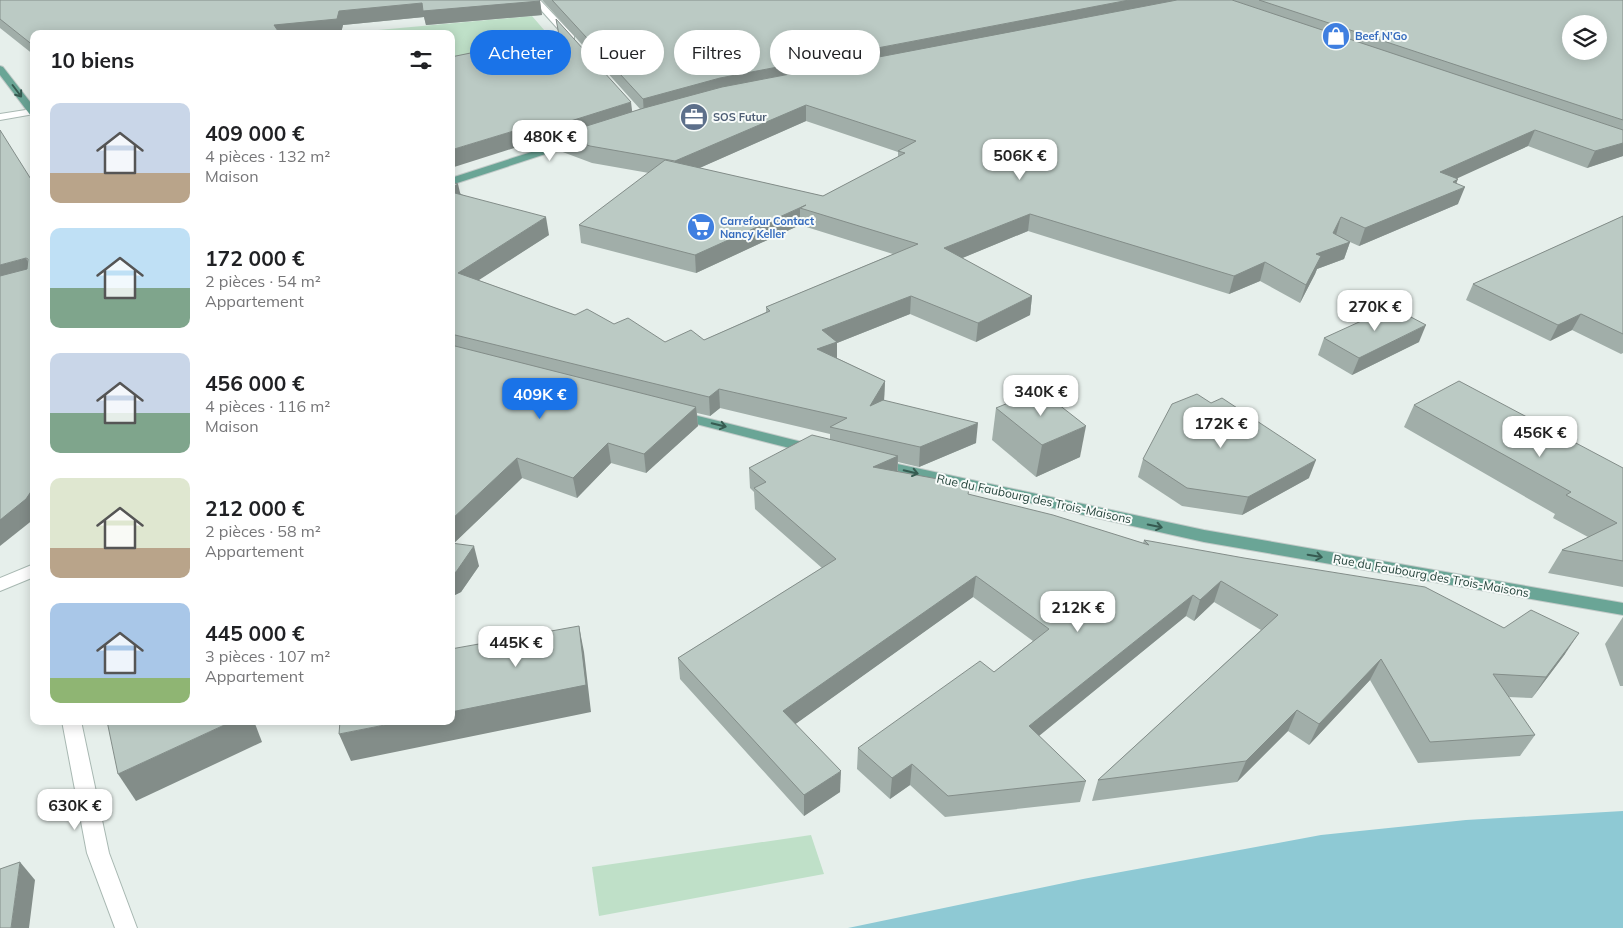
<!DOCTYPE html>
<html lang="fr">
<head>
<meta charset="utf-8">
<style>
	:root { --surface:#fff; --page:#f2f2f2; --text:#202124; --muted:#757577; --accent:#1a73e8 }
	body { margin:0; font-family:Mulish,sans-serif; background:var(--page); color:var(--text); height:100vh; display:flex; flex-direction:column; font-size:19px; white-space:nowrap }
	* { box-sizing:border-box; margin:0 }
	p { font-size:16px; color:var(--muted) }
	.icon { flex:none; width:28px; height:28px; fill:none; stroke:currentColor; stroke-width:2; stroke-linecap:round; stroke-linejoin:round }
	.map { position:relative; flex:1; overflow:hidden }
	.panel { position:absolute; left:30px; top:30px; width:425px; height:695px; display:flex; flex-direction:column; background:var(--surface); border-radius:10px; box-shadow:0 2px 12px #0003 }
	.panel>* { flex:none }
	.hud { position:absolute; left:470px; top:30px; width:475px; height:45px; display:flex; gap:10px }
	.controls { position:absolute; left:1562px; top:15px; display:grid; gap:10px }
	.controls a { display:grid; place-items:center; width:45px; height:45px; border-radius:50%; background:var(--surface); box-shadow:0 2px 12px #0003; font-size:25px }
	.price { position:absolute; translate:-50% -42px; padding:0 11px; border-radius:10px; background:#fff; color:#222; font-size:16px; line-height:32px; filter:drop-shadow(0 1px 2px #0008) }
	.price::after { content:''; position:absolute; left:50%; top:30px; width:15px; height:11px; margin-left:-8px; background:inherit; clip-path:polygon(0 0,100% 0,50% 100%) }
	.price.selected { background:var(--accent); color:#fff }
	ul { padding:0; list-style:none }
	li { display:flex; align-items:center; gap:15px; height:125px; padding:0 20px }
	li span { display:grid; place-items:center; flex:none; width:140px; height:100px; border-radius:10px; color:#555 }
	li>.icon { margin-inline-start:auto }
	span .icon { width:60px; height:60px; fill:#fffc; stroke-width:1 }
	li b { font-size:21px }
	h2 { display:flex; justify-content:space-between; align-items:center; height:60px; padding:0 20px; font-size:21px }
	.chip { padding:0 18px; border-radius:22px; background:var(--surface); box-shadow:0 2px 12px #0003; font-size:18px; line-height:45px }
	.chip.selected { background:var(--accent); color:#fff }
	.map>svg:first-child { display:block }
	.green { fill:#bfe0c8 }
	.water { fill:#8ec9d4 }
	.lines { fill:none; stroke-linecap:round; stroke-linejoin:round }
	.minor-casing { stroke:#a8b8b2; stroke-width:2 }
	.major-casing { stroke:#c2cac8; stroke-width:2 }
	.minor { fill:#fff; fill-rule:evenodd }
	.major { fill:#6aa596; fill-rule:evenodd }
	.wall { fill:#a1aea9; fill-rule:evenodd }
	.shaded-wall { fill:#838d89 }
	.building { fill:#bbcac4; stroke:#838d89; fill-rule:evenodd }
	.oneway { stroke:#365b51 }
	.labels { text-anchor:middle; stroke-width:4; stroke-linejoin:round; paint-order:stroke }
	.far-shop-label { font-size:11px; font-weight:bold; fill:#366cbe; stroke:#f7fbf9; text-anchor:start }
	.far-service-label { font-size:11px; font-weight:bold; fill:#4e5e75; stroke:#f7fbf9; text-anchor:start }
	.street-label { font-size:12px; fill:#24423a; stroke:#f7fbf9 }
</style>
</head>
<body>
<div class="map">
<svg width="1623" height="928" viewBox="0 0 1623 928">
	<rect width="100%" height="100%" fill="#e6efeb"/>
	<g class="green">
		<path d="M 532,16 L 558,46 L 451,61 L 451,34 L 334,34 Z"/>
		<path d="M 811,835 L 824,874 L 599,916 L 592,867 Z"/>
	</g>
	<path class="water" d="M 1623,811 L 1623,928 L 848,928 L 1083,879 L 1321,835 L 1466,820 Z"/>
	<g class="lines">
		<defs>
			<g id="minor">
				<path d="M 532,0 L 540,0 L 574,36 L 574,40 L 568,40 Z"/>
				<path d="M 32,109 L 34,110 L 34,114 L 0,120 L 0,114 Z"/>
				<path d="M 34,564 L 34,577 L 0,591 L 0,578 Z"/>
				<path d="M 62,721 L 81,721 L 109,853 L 137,928 L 115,928 L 87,853 Z"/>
			</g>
			<g id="major">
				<path d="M 0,66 L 3,67 L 34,107 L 34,117 L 31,116 L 0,75 Z"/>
				<path d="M 578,137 L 582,138 L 582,142 L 451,185 L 451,178 Z"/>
				<path d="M 678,411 L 818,446 L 820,449 L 818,452 L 813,454 L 673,418 L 671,415 L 673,412 Z"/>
				<path d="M 879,460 L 1204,530 L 1623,603 L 1623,615 L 1204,542 L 874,468 L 871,465 L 874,462 Z"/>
			</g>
		</defs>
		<use href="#minor" class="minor-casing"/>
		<use href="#major" class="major-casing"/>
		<use href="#minor" class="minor"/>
		<use href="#major" class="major"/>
	</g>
	<g class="wall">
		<path d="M 0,0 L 540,1 L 542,15 L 426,25 L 424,17 L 343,25 L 341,33 L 334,34 L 34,34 L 34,55 L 0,28 Z"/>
		<path d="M 542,0 L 1623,0 L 1623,156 L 1587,168 L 1528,146 L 1456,178 L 1458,204 L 1359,246 L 1350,242 L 1344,259 L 1317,269 L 1315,274 L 1300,303 L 1260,281 L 1229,294 L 1028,231 L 962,258 L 1032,296 L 1030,315 L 976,342 L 910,314 L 837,343 L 837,358 L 885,381 L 884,400 L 976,443 L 919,467 L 898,462 L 898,471 L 968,494 L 1143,543 L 1144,540 L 1504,628 L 1565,654 L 1532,698 L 1508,697 L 1535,735 L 1520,756 L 1418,763 L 1370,680 L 1309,745 L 1288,731 L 1237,782 L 1092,801 L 1098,780 L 1261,630 L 1214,602 L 1194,621 L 1186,616 L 1039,736 L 1086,781 L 1080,802 L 945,817 L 910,785 L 890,799 L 857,769 L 858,748 L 994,672 L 1033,641 L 973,597 L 795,724 L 840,792 L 804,816 L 680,679 L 678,658 L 822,568 L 755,509 L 754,492 L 750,488 L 749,468 L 830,440 L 830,434 L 720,408 L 710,416 L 697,413 L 698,426 L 646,473 L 611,463 L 577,498 L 522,478 L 454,543 L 479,566 L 461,592 L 451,597 L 451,182 L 461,194 L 549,235 L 478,280 L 575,315 L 614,324 L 665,342 L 704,340 L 766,312 L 766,307 L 893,254 L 800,225 L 696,273 L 581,243 L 579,225 L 649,173 L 592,163 L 560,151 L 559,142 L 545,146 L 533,142 L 451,57 L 632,112 L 640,109 ZM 806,121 L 898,152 L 898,157 L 823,196 L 699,168 Z"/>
		<path d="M 1623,216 L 1623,353 L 1621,354 L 1572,330 L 1550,341 L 1466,300 L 1473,284 Z"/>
		<path d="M 1324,338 L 1419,342 L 1352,375 L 1318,355 Z"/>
		<path d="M 1414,405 L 1623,468 L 1623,587 L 1548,573 L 1562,550 L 1588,537 L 1553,518 L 1555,514 L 1404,427 Z"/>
		<path d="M 996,408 L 1080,457 L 1036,477 L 992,440 Z"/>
		<path d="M 1143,459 L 1309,478 L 1242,515 L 1182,506 L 1138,477 Z"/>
		<path d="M 1623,617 L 1623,686 L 1620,686 L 1605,644 Z"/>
	</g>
	<g class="shaded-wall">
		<path d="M 1129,0 L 1197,0 L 644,115 L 643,99 L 720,78 Z"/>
		<path d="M 540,1 L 542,15 L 426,25 L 424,17 L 343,25 L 341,33 L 334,34 L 276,34 L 274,25 L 339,11 L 422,3 Z"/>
		<path d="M 631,102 L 633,118 L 558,135 L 559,142 L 545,146 L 542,130 Z"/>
		<path d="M 806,105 L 806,121 L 677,178 L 675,161 Z"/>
		<path d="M 530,126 L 533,142 L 451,168 L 451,150 Z"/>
		<path d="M 1535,130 L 1528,146 L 1434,189 L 1440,172 Z"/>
		<path d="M 1623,143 L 1623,156 L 1587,168 L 1595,151 Z"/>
		<path d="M 1458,179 L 1453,192 L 1465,187 L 1458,204 L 1359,246 L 1365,228 Z"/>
		<path d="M 458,184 L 462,201 L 451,208 L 451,188 Z"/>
		<path d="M 800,208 L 800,225 L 696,273 L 695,255 Z"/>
		<path d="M 1030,214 L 1028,231 L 943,266 L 944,248 Z"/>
		<path d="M 546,217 L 549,235 L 462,291 L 458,273 Z"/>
		<path d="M 1341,217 L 1336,235 L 1350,242 L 1344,259 L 1317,269 L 1315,274 L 1300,303 L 1316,254 L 1333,233 Z"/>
		<path d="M 26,258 L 34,273 L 0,282 L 0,265 Z"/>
		<path d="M 1265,262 L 1260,281 L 1229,294 L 1234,276 Z"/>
		<path d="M 911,296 L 910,314 L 837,343 L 837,361 L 817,349 L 822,330 Z"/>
		<path d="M 1032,296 L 1030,315 L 976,342 L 978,323 Z"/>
		<path d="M 1581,314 L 1572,330 L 1550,341 L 1558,325 Z"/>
		<path d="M 1426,325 L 1419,342 L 1352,375 L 1359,358 Z"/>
		<path d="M 885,381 L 884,401 L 870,406 Z"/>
		<path d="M 719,389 L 720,408 L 710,416 L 709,397 Z"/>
		<path d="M 696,407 L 698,426 L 646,473 L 644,454 Z"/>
		<path d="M 978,423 L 976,443 L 919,467 L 920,447 Z"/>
		<path d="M 1086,426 L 1080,457 L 1036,477 L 1042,445 Z"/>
		<path d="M 608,443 L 611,463 L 577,498 L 573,478 Z"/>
		<path d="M 898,456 L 897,476 L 873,467 Z"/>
		<path d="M 517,458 L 522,478 L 451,546 L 451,520 Z"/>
		<path d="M 1316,460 L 1309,478 L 1242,515 L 1248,497 Z"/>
		<path d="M 34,487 L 34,519 L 0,546 L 0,520 Z"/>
		<path d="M 474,546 L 479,566 L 461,592 L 451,597 L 451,574 Z"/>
		<path d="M 976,576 L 973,597 L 783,733 L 783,711 Z"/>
		<path d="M 1221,581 L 1214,602 L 1194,621 L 1200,600 Z"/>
		<path d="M 1193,595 L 1186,616 L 1024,748 L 1029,726 Z"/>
		<path d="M 579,626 L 584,652 L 591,712 L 351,761 L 339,734 L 405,721 L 451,721 L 451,712 Z"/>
		<path d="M 1579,633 L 1565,654 L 1532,698 L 1546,677 Z"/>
		<path d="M 1381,659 L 1370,680 L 1309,745 L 1319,724 Z"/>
		<path d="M 1297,710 L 1288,731 L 1237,782 L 1246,761 Z"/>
		<path d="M 233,721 L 254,721 L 262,742 L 136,801 L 118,774 Z"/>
		<path d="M 912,764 L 910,785 L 890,799 L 892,778 Z"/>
		<path d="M 841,771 L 840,792 L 804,816 L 804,795 Z"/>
		<path d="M 20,862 L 35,880 L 29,928 L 11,928 Z"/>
	</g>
	<g class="building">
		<path d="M 0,0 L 540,0 L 540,1 L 423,11 L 422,3 L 339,11 L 337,19 L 274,25 L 280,34 L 34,34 L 34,46 L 0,19 Z"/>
		<path d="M 552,0 L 1129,0 L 720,78 L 643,99 Z"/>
		<path d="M 1177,0 L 1232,0 L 1623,130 L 1623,143 L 1595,151 L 1535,130 L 1440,172 L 1458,179 L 1453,182 L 1465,187 L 1365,228 L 1341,217 L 1333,233 L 1350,242 L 1316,254 L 1321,256 L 1306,285 L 1265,262 L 1234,276 L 1030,214 L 944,248 L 1032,296 L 978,323 L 911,296 L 822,330 L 837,342 L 817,349 L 885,381 L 870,406 L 883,400 L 978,423 L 920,447 L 830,427 L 847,418 L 719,389 L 709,397 L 451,334 L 451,192 L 546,217 L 458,273 L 575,315 L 587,309 L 614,324 L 628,318 L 665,342 L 691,330 L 704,340 L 770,311 L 766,307 L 918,244 L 800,208 L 806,205 L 695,255 L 579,225 L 665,160 L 823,196 L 905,153 L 898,151 L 916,141 L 806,105 L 675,161 L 590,146 L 558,135 L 644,108 L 722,87 Z"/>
		<path d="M 1259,0 L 1623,0 L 1623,120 ZM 1571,24 L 1599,24 L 1599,51 L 1571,51 Z"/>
		<path d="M 556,19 L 631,102 L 542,130 L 530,126 L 451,150 L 451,57 L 559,35 Z"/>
		<path d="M 0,130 L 34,184 L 34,487 L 26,499 L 0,520 L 0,276 L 27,269 L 28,259 L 26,258 L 0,265 Z"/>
		<path d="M 451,182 L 458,184 L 451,188 Z"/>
		<path d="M 1623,216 L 1623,334 L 1581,314 L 1558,325 L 1473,284 Z"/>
		<path d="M 1392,307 L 1426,325 L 1359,358 L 1324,338 Z"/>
		<path d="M 451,345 L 696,407 L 644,454 L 608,443 L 573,478 L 517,458 L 451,520 Z"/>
		<path d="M 1459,381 L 1623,468 L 1623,561 L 1562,550 L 1617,523 L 1566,495 L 1571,492 L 1414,405 Z"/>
		<path d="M 1040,390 L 1086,426 L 1042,445 L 996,408 Z"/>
		<path d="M 1197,394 L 1211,403 L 1222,398 L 1316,460 L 1248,497 L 1187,488 L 1143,459 L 1172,404 Z"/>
		<path d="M 812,435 L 898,456 L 873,467 L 938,479 L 969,489 L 968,494 L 1053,515 L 1149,545 L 1144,540 L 1244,558 L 1425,587 L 1504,628 L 1531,610 L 1579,633 L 1546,677 L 1493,674 L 1535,735 L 1430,742 L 1381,659 L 1319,724 L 1297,710 L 1246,761 L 1098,780 L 1278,615 L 1221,581 L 1200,600 L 1193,595 L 1029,726 L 1086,781 L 948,796 L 912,764 L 892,778 L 858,748 L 980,661 L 994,672 L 1049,629 L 976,576 L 783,711 L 841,771 L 804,795 L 678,658 L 836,559 L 754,488 L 766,482 L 749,468 Z"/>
		<path d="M 451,543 L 474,546 L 456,572 L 451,574 Z"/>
		<path d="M 579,626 L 586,685 L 451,712 L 451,649 Z"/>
		<path d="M 107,721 L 233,721 L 118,774 Z"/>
		<path d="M 340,721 L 405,721 L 339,734 Z"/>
		<path d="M 20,862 L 11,928 L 0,928 L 0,869 Z"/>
	</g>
	<defs><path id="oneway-shaft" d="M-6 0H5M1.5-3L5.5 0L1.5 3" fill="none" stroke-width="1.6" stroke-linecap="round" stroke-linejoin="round" transform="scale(1.25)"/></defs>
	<g class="oneway">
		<use href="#oneway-shaft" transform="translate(17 91) rotate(53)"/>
		<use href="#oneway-shaft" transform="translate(719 425) rotate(14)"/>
		<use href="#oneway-shaft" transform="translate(911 472) rotate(13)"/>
		<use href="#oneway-shaft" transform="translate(1155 526) rotate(12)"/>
		<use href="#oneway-shaft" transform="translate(1315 556) rotate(10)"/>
	</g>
	<defs>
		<symbol id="shop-disc" viewBox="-11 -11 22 22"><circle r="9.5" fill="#3f7fe0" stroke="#f7fbf9"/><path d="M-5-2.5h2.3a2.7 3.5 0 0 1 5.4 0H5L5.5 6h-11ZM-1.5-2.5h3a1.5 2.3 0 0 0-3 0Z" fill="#fff"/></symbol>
		<symbol id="office-disc" viewBox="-11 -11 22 22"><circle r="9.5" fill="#5c6f8a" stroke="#f7fbf9"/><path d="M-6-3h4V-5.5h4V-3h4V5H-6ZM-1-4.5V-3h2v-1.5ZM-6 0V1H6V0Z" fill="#fff"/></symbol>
		<symbol id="supermarket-disc" viewBox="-11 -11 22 22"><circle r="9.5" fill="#3f7fe0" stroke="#f7fbf9"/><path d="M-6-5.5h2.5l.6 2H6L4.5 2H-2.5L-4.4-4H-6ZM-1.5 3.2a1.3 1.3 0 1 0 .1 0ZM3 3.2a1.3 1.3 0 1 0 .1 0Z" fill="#fff"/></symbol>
	</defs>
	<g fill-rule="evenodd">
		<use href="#shop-disc" x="1320" y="20" width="32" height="32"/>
		<use href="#office-disc" x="678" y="101" width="32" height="32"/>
		<use href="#supermarket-disc" x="685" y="211" width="32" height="32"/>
	</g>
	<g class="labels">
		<g class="far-shop-label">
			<text x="1355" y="40">Beef N’Go</text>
			<text x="720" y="225">Carrefour Contact<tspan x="720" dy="13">Nancy Keller</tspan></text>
		</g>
		<g class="far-service-label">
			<text x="713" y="121">SOS Futur</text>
		</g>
		<g class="street-label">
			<text transform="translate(1034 499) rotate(12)" y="4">Rue du Faubourg des Trois-Maisons</text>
			<text transform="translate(1431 576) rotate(10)" y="4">Rue du Faubourg des Trois-Maisons</text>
		</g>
	</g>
</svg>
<div class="controls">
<a><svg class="icon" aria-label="layers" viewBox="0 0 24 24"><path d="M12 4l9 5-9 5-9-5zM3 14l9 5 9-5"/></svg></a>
</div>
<b class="price" style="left:550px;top:162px">480K €</b>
<b class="price" style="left:1020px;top:181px">506K €</b>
<b class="price" style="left:1375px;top:332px">270K €</b>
<b class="price" style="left:1041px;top:417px">340K €</b>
<b class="price selected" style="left:540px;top:420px">409K €</b>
<b class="price" style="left:1221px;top:449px">172K €</b>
<b class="price" style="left:1540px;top:458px">456K €</b>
<b class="price" style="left:1078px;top:633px">212K €</b>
<b class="price" style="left:516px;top:668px">445K €</b>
<b class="price" style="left:75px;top:831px">630K €</b>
<div class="hud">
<a class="chip selected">Acheter</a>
<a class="chip">Louer</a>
<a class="chip">Filtres</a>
<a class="chip">Nouveau</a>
</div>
<section class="panel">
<h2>10 biens<svg class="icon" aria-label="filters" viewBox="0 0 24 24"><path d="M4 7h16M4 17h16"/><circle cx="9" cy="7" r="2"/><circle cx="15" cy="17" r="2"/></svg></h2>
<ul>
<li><span style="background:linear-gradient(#c9d6e8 70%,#b9a48a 0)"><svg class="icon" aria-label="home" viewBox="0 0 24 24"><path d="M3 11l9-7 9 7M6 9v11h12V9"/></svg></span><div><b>409 000 €</b><p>4 pièces · 132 m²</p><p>Maison</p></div></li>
<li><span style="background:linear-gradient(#bfe0f5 60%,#7fa58c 0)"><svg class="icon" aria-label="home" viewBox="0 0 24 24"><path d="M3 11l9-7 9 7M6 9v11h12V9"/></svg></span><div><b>172 000 €</b><p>2 pièces · 54 m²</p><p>Appartement</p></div></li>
<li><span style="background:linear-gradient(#c9d6e8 60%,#7fa58c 0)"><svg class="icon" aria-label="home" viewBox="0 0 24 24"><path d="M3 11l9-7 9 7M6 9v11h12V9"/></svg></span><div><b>456 000 €</b><p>4 pièces · 116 m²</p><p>Maison</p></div></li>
<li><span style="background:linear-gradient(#dfe7d0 70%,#b9a48a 0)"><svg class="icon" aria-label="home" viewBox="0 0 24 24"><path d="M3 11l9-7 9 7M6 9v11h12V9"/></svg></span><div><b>212 000 €</b><p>2 pièces · 58 m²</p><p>Appartement</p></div></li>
<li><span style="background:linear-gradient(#a9c7e8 75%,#8fb573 0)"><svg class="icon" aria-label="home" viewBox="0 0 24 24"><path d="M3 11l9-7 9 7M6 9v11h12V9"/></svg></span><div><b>445 000 €</b><p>3 pièces · 107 m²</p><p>Appartement</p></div></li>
</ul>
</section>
</div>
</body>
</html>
